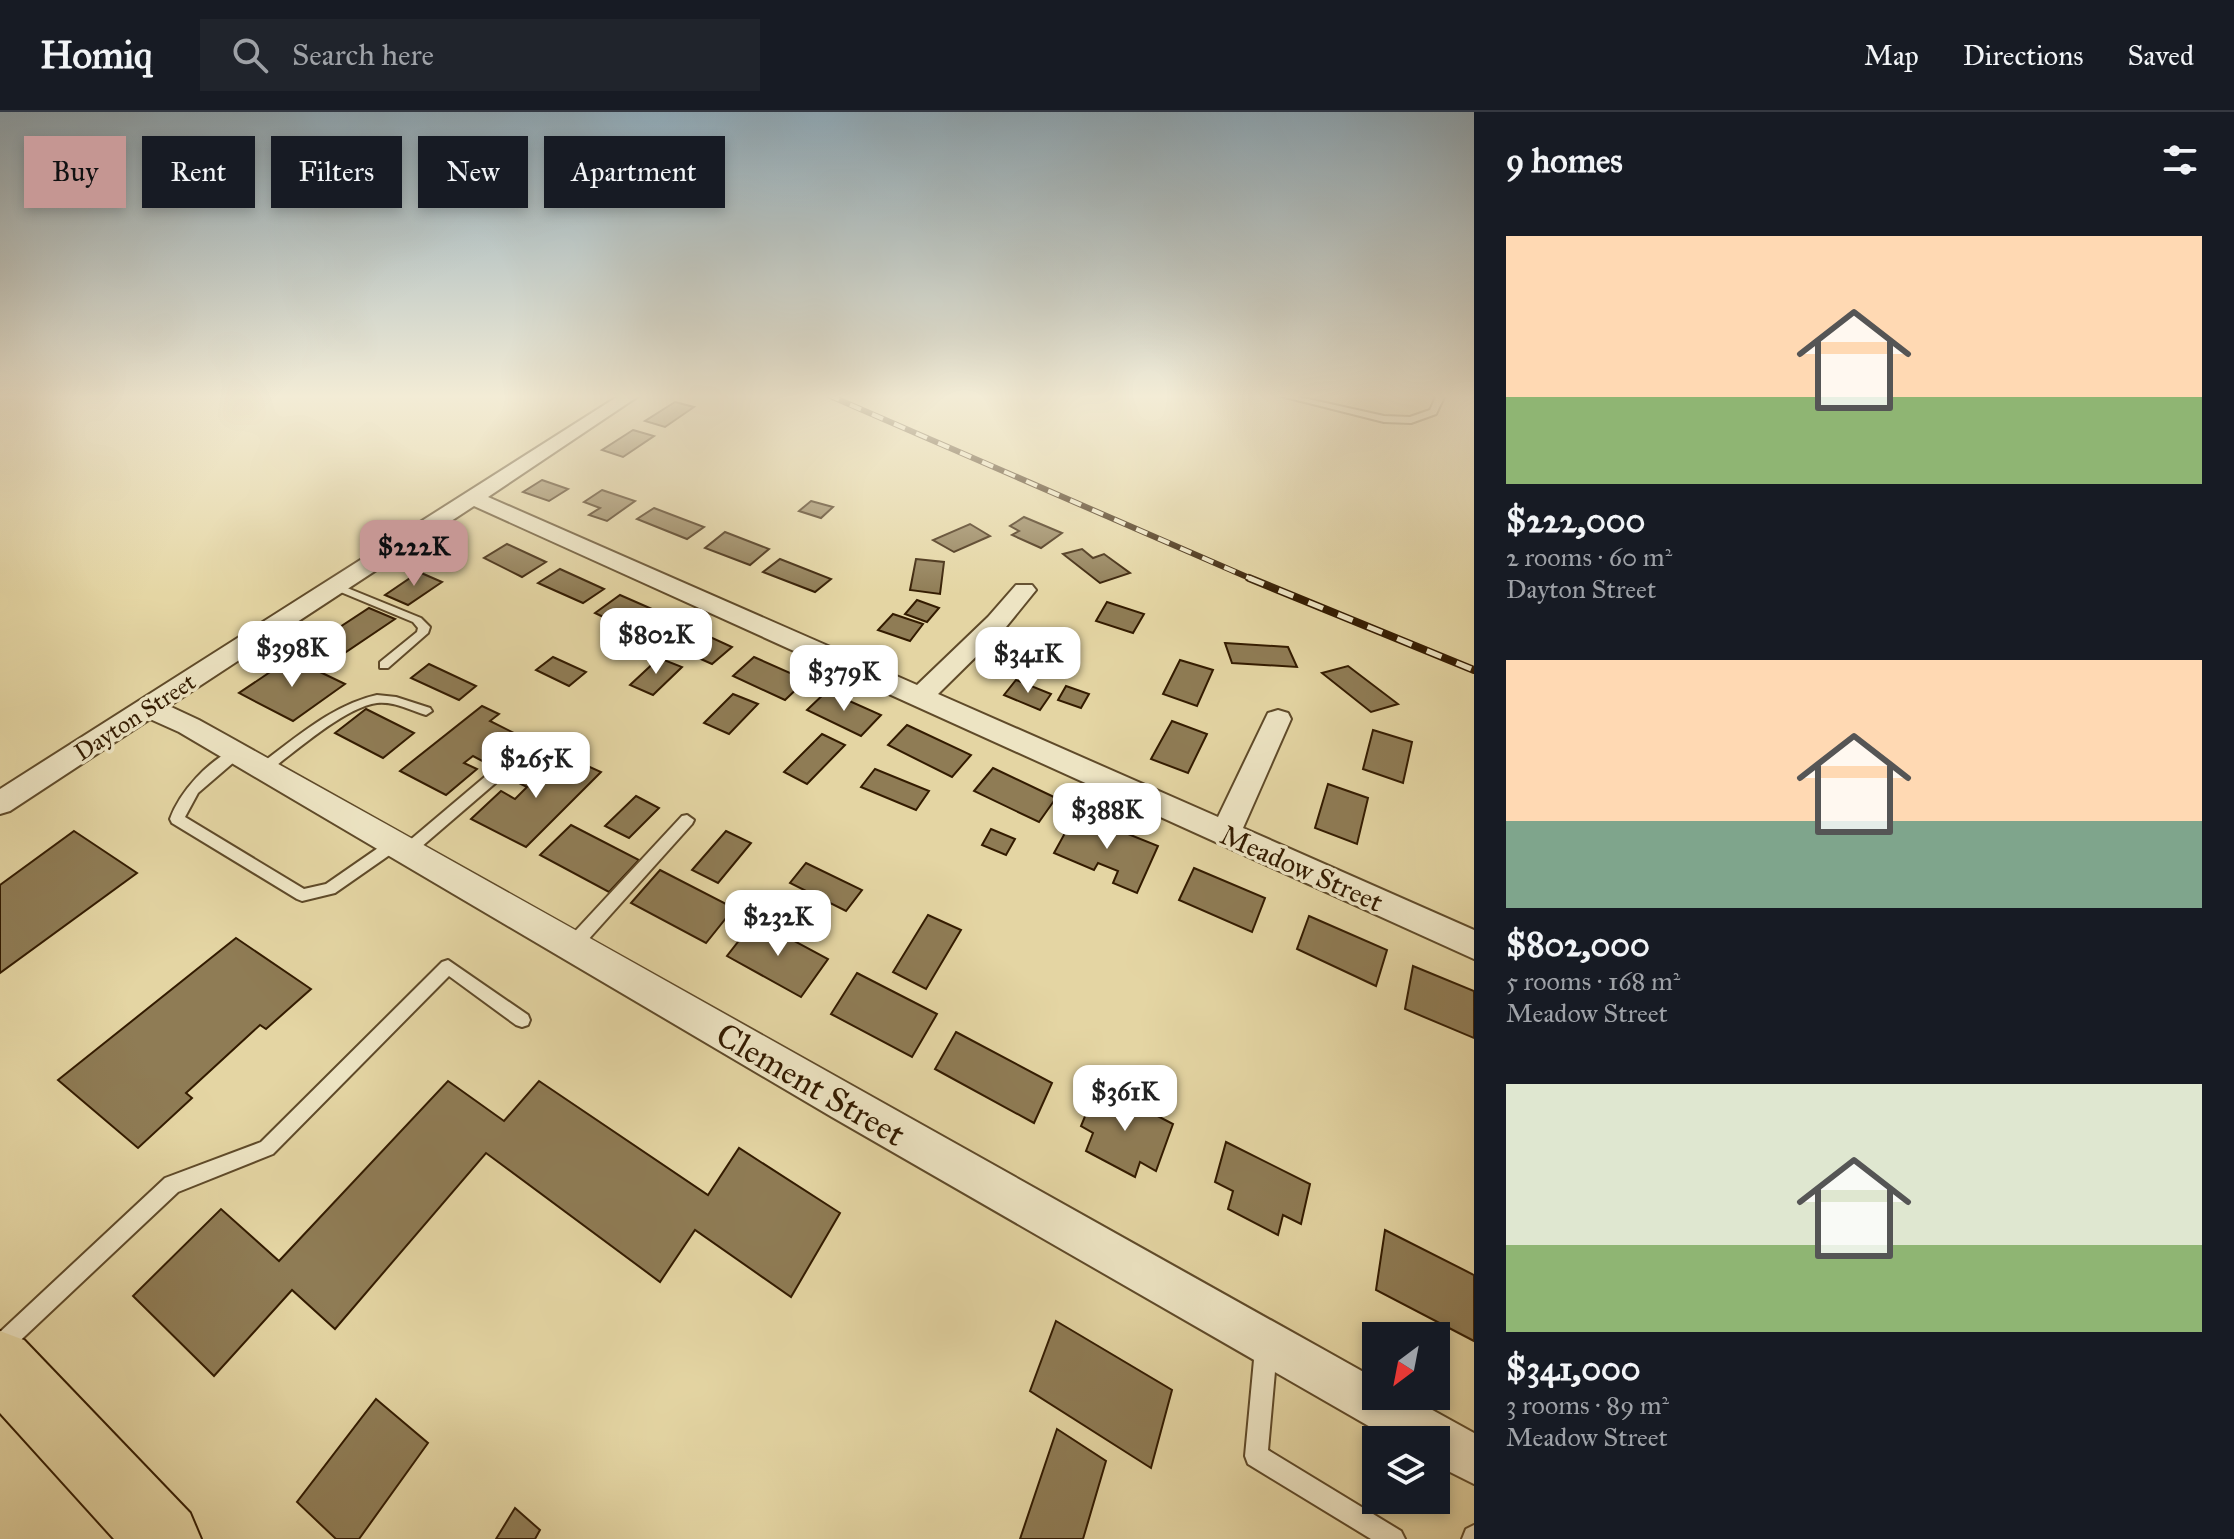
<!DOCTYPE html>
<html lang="en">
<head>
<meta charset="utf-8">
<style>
	:root { --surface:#171b24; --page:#20242c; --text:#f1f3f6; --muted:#9ea1a6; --line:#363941; --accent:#c59692 }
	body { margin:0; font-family:"IM FELL Great Primer",serif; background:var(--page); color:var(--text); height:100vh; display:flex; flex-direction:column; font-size:30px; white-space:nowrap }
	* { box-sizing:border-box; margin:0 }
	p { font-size:26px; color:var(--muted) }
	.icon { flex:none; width:44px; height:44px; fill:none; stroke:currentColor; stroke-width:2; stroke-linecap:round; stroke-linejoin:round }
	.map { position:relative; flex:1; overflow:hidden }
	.side { display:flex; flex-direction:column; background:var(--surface); width:760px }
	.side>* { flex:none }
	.guide { position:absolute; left:24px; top:24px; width:760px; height:72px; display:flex; gap:16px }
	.needle { width:52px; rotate:212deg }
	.buttons { position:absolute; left:1362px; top:1210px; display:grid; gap:16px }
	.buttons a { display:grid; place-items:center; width:88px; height:88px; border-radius:0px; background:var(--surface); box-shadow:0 4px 12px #0003; font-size:40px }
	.price { position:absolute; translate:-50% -68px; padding:0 18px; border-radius:16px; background:#fff; color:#222; font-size:26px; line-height:52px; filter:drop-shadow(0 2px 4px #0008) }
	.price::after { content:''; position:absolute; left:50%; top:48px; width:24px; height:18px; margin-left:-12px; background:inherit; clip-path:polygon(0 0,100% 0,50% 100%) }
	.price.selected { background:var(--accent); color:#111 }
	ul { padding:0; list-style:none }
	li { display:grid; align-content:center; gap:16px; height:424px; padding:0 32px }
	li span { display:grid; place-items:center; height:248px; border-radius:0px; color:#555 }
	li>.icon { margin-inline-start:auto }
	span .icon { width:144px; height:144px; fill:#fffc; stroke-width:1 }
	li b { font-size:34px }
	h2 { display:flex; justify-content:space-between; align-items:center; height:96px; padding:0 32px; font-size:34px }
	.pill { padding:0 28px; border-radius:0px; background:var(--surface); box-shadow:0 4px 12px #0003; font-size:28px; line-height:72px }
	.pill.selected { background:var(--accent); color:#111 }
	header { display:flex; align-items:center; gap:48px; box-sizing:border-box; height:112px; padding:0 40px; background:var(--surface); border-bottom:2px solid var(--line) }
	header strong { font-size:38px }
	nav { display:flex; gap:44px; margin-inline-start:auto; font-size:28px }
	.search { width:560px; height:72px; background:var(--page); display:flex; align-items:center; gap:20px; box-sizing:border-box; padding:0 28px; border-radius:0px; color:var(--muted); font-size:30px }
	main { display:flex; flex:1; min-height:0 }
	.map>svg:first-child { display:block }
	.building { fill:#8f7c55; stroke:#331b00; stroke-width:2 }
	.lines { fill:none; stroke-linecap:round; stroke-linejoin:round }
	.lane-casing { stroke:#5f4a29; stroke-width:4 }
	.street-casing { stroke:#5f4a29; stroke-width:4 }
	.primary-casing { stroke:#331b00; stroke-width:4 }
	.lane { fill:#ede4c3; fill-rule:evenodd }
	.street { fill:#ede4c3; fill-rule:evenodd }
	.primary { fill:#e4d5a3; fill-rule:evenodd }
	.rail-far1-casing { stroke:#331b00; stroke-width:6 }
	.rail-casing { stroke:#331b00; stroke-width:8 }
	.rail-far1 { stroke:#ede4c3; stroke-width:4; stroke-dasharray:12; stroke-linecap:butt }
	.rail { stroke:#ede4c3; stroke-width:5; stroke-dasharray:16; stroke-linecap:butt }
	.labels { text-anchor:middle; stroke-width:7; stroke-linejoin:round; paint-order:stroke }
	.far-street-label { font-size:24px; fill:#331b00; stroke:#ede4c3 }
	.street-label { font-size:28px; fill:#331b00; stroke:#ede4c3 }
	.near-street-label { font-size:34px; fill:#331b00; stroke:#ede4c3 }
</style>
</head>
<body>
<header>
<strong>Homiq</strong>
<div class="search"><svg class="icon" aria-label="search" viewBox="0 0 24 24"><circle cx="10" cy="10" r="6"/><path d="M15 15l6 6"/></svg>Search here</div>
<nav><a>Map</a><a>Directions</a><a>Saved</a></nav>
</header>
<main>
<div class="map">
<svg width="1474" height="1427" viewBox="0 0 1474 1427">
	<rect width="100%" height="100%" fill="#e4d5a3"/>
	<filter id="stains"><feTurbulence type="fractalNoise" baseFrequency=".0025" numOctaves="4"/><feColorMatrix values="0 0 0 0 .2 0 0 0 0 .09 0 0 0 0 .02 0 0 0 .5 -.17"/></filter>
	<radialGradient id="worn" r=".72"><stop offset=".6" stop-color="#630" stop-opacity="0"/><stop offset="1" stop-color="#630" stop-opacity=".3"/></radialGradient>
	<g class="building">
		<path d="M 675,290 L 694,295 L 665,315 L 645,309 Z"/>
		<path d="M 633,318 L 654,324 L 623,345 L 602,338 Z"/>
		<path d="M 542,368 L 568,377 L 549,389 L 523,380 Z"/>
		<path d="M 602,378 L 635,389 L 607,409 L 589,403 L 600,396 L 584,390 Z"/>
		<path d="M 811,389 L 833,395 L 821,406 L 799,399 Z"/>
		<path d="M 654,396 L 704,415 L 687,427 L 637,407 Z"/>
		<path d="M 1024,405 L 1062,421 L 1041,436 L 1012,423 L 1019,419 L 1010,414 Z"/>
		<path d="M 970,412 L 990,424 L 954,440 L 933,428 Z"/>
		<path d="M 725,420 L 769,437 L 750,453 L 705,436 Z"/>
		<path d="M 507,432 L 546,450 L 522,465 L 484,446 Z"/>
		<path d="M 1082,437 L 1093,446 L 1104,442 L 1130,461 L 1100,471 L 1063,442 Z"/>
		<path d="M 780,447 L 831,467 L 815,480 L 763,460 Z"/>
		<path d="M 916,447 L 944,450 L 940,482 L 910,478 Z"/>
		<path d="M 560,457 L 604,477 L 583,491 L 538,471 Z"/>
		<path d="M 419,460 L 442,470 L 408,493 L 385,483 Z"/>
		<path d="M 620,483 L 668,504 L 643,524 L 595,501 Z"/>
		<path d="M 917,488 L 939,496 L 927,510 L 905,502 Z"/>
		<path d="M 1107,490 L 1144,502 L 1133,521 L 1096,509 Z"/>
		<path d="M 369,496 L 395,507 L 343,542 L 317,530 Z"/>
		<path d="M 893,502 L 923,512 L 910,529 L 878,518 Z"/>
		<path d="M 686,514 L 732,535 L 712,552 L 665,531 Z"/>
		<path d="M 1225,531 L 1288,535 L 1297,555 L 1232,551 Z"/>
		<path d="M 553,545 L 586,560 L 569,574 L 536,558 Z"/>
		<path d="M 754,545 L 806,568 L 785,588 L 733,564 Z"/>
		<path d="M 291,546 L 345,572 L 293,609 L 239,581 Z"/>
		<path d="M 659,546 L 682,555 L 653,583 L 630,573 Z"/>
		<path d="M 1180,548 L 1213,558 L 1197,594 L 1163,582 Z"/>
		<path d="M 429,552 L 476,574 L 459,588 L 411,566 Z"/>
		<path d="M 1348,554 L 1398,592 L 1371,600 L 1322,561 Z"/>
		<path d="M 1016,568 L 1051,582 L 1040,598 L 1004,583 Z"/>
		<path d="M 1066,574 L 1089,582 L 1081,596 L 1058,588 Z"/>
		<path d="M 827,579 L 881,603 L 861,624 L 807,598 Z"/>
		<path d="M 733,582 L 758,592 L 729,622 L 704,611 Z"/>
		<path d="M 482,594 L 499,602 L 490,609 L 518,623 L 486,651 L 473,644 L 464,651 L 477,657 L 446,683 L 400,659 Z"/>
		<path d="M 366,597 L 414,621 L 383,646 L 335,621 Z"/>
		<path d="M 1172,609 L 1207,622 L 1188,661 L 1151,647 Z"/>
		<path d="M 907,613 L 971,643 L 952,665 L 888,633 Z"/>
		<path d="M 1373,618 L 1412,630 L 1403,671 L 1363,657 Z"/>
		<path d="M 822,622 L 845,633 L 807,672 L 784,660 Z"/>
		<path d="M 543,643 L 574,657 L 581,651 L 601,660 L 526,735 L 471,707 L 501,679 L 515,687 L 527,675 L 515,669 Z"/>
		<path d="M 993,656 L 1056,686 L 1039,710 L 974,679 Z"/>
		<path d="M 875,657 L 929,679 L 916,698 L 861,675 Z"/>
		<path d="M 1328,672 L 1368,686 L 1357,732 L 1315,716 Z"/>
		<path d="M 636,684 L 659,696 L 629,726 L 605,714 Z"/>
		<path d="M 1076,701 L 1158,734 L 1137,781 L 1113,771 L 1118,759 L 1098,751 L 1094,758 L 1054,741 Z"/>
		<path d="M 571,713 L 639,748 L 609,780 L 540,743 Z"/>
		<path d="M 991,717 L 1015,727 L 1006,743 L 982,733 Z"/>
		<path d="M 74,719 L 137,761 L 0,861 L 0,773 Z"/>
		<path d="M 726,719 L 751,731 L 718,771 L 692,758 Z"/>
		<path d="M 806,751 L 862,778 L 846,799 L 790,771 Z"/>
		<path d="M 1194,756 L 1265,786 L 1252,820 L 1179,788 Z"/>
		<path d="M 660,758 L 734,796 L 706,831 L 631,791 Z"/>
		<path d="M 928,803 L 961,818 L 926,877 L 893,860 Z"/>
		<path d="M 1309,804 L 1387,838 L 1376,874 L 1297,837 Z"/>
		<path d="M 755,808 L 828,847 L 801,885 L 727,844 Z"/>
		<path d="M 236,826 L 311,877 L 266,917 L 260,913 L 186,981 L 192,986 L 138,1036 L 58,968 Z"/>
		<path d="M 1413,854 L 1474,879 L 1474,926 L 1405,897 Z"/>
		<path d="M 857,861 L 937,902 L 912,945 L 831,902 Z"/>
		<path d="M 956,920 L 1052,971 L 1034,1011 L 935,957 Z"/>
		<path d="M 448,969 L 504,1009 L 539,969 L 708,1083 L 739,1036 L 840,1101 L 791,1185 L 695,1118 L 660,1170 L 486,1041 L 335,1217 L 292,1178 L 214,1264 L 133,1184 L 221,1097 L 279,1149 Z"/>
		<path d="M 1098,973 L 1173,1012 L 1156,1059 L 1140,1050 L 1135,1065 L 1086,1039 L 1093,1021 L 1081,1014 Z"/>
		<path d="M 1226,1030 L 1310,1072 L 1301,1112 L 1283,1103 L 1278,1123 L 1228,1097 L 1233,1079 L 1215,1070 Z"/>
		<path d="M 1385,1118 L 1474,1163 L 1474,1229 L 1376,1178 Z"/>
		<path d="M 1056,1209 L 1172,1278 L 1151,1356 L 1030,1279 Z"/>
		<path d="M 376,1287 L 428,1331 L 359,1427 L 336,1427 L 297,1390 Z"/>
		<path d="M 1057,1317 L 1106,1349 L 1083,1427 L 1020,1427 Z"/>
		<path d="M 515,1396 L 540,1418 L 535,1427 L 496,1427 Z"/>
	</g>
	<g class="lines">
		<defs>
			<g id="lane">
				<path d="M 1277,283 L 1290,283 L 1384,304 L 1410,305 L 1430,298 L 1437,283 L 1445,283 L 1436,302 L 1411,311 L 1384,310 Z"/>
				<path d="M 335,471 L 421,506 L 430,515 L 428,521 L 388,556 L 380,556 L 380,550 L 417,520 L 418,516 L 413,510 L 331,476 L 330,474 Z"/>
				<path d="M 377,583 L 396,585 L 430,596 L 432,599 L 426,603 C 410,598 394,589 377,591 C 345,595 295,640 269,659 L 259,659 L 257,656 L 259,653 C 296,626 332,593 377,583 Z"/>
				<path d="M 537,624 L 542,625 L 543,628 L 542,631 L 413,742 L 403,742 L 401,738 L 403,734 L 532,625 Z"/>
				<path d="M 236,636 L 243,641 L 241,644 L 198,681 L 185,705 L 304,777 L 326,772 L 391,727 L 401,727 L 403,731 L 401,735 L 335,781 L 302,789 L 297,787 L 172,711 L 170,707 C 180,679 209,648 236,636 Z"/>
				<path d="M 687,703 L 694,708 L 692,712 L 578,839 L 572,840 L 566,839 L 564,834 L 566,829 L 682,704 Z"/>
				<path d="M 448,848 L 528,903 L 530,908 L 528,913 L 522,915 L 516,913 L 449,864 L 273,1042 L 178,1080 L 7,1241 L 0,1244 L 0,1220 L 165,1066 L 261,1030 L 442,850 Z"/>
				<path d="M 1266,1226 L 1273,1230 L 1277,1237 L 1268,1338 L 1401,1419 L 1405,1427 L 1371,1427 L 1248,1352 L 1245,1344 L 1255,1237 L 1259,1230 Z"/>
				<path d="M 1474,1413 L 1474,1427 L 1462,1427 L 1466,1417 Z"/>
			</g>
			<path id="street" d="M 620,283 L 640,283 L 488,385 L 917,573 L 988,505 L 1016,473 L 1032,473 L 1036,478 L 1006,515 L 938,582 L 1218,705 L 1268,601 L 1278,598 L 1288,601 L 1291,607 L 1243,716 L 1474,818 L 1474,847 L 474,394 L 169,594 L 199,608 C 592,826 983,1048 1376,1267 L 1376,1284 L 1407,1284 L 1474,1321 L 1474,1372 L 1436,1353 L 1436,1328 L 1393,1328 L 832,1005 L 179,620 L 150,607 L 10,699 L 0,702 L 0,677 Z"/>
			<path id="primary" d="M 0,1219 L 24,1228 L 190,1401 L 201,1427 L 114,1427 L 0,1301 Z"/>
		</defs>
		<use href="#lane" class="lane-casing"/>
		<use href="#street" class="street-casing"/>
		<use href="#primary" class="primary-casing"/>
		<use href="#lane" class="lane"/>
		<use href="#street" class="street"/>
		<use href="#primary" class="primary"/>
		<defs>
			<path id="rail-far1" d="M 828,283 L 1254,468"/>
			<path id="rail" d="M 1249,466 L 1474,558"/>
		</defs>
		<use href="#rail-far1" class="rail-far1-casing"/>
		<use href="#rail" class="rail-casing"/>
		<use href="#rail-far1" class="rail-far1"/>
		<use href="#rail" class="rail"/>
	</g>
	<linearGradient id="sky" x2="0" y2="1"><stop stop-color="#8ea8b6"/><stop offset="0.59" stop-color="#f3ecd6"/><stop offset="1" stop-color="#f3ecd6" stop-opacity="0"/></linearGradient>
	<rect width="1474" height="482" fill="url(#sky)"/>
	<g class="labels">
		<g class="far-street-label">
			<text transform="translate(135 605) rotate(-33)" y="8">Dayton Street</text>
		</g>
		<g class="street-label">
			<text transform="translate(1302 756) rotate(24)" y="10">Meadow Street</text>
		</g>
		<g class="near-street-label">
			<text transform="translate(811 972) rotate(30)" y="12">Clement Street</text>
		</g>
	</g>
	<rect width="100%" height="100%" filter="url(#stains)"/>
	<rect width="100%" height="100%" fill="url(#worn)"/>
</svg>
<div class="buttons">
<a><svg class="needle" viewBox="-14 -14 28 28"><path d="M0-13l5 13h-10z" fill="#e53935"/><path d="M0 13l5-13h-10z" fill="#9ea1a6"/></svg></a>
<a><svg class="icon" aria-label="layers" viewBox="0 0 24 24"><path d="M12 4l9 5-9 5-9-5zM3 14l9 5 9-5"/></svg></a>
</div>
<b class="price selected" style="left:414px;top:476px">$222K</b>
<b class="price" style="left:656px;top:564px">$802K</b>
<b class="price" style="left:292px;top:577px">$398K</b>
<b class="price" style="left:1028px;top:583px">$341K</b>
<b class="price" style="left:844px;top:601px">$379K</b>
<b class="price" style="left:536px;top:688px">$265K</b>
<b class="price" style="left:1107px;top:739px">$388K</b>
<b class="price" style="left:778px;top:846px">$232K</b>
<b class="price" style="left:1125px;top:1021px">$361K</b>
<div class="guide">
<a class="pill selected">Buy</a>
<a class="pill">Rent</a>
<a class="pill">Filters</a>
<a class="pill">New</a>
<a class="pill">Apartment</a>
</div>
</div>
<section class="side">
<h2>9 homes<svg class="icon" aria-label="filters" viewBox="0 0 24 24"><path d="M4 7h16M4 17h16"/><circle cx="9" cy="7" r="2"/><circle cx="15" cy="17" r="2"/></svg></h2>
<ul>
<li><span style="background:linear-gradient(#ffd9b3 65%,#8fb573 0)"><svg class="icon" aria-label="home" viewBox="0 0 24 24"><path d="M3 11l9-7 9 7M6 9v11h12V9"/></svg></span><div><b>$222,000</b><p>2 rooms · 60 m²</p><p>Dayton Street</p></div></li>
<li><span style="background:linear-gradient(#ffd9b3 65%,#7fa58c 0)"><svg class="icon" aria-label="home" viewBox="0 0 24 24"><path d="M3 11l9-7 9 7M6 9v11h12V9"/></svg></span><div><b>$802,000</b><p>5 rooms · 168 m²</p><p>Meadow Street</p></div></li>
<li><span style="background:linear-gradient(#dfe7d0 65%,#8fb573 0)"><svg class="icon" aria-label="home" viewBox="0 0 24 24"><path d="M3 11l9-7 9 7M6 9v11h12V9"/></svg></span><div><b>$341,000</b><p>3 rooms · 89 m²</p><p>Meadow Street</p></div></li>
</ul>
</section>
</main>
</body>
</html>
